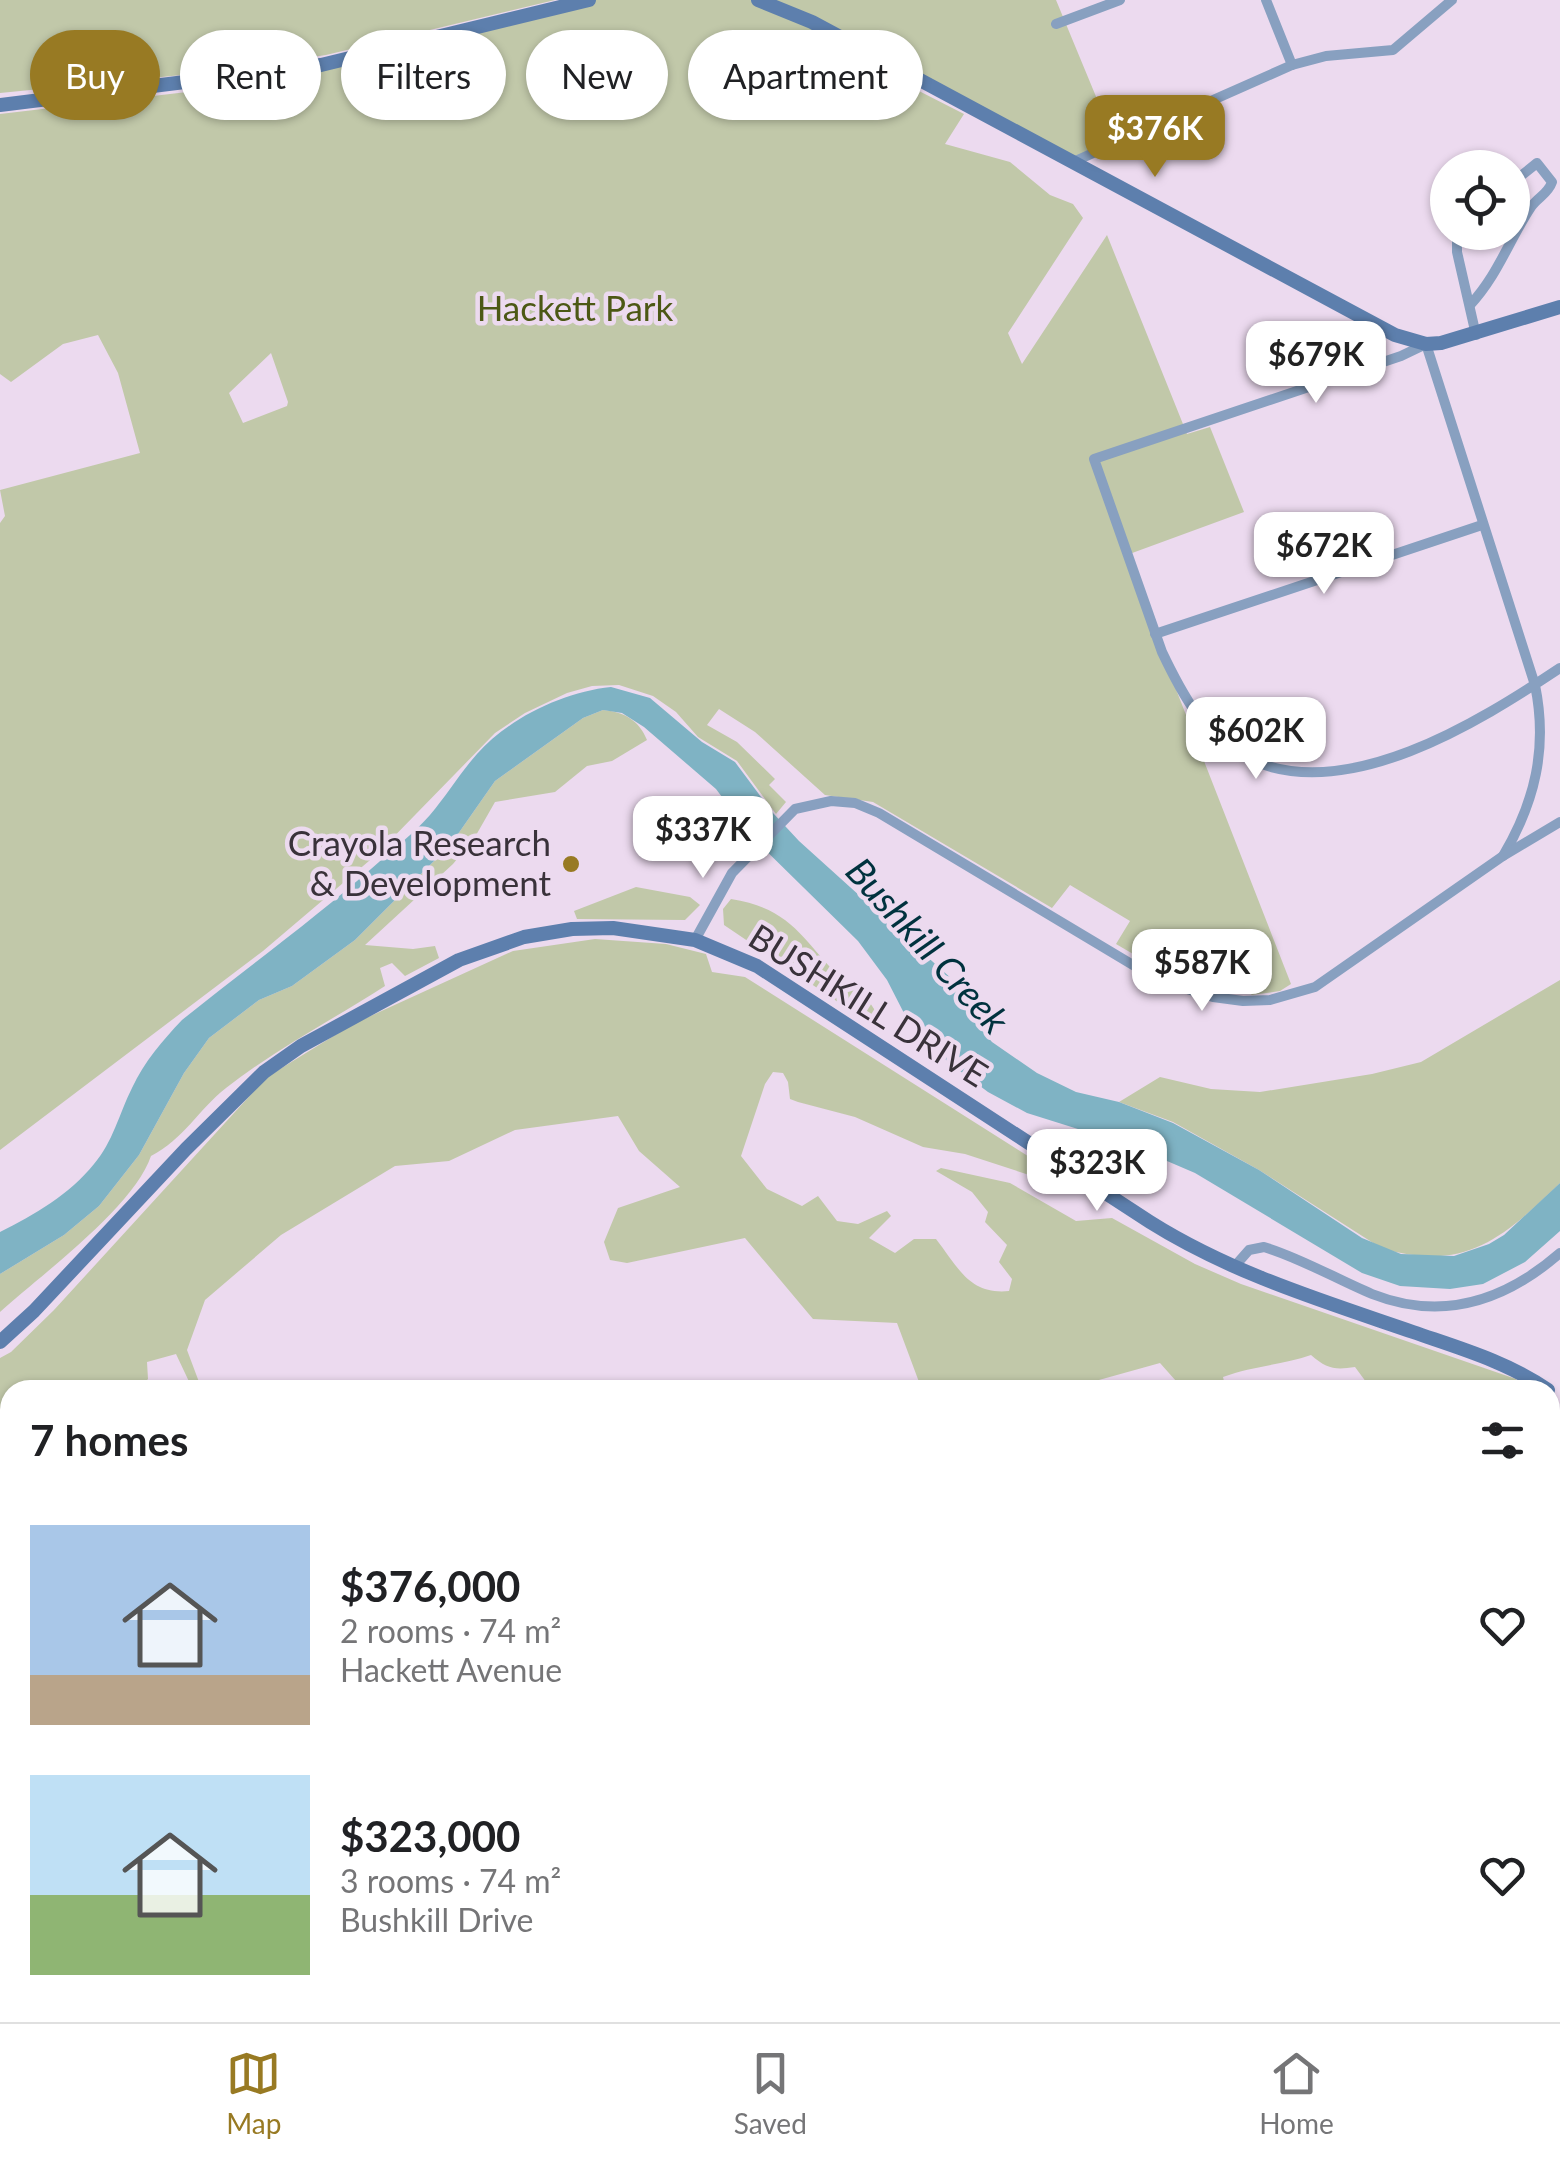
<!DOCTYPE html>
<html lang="en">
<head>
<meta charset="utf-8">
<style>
	:root { --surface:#fff; --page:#f2f2f2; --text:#202124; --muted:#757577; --line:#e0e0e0; --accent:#987a23 }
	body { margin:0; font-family:Lato,sans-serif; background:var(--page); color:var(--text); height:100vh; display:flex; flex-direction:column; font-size:38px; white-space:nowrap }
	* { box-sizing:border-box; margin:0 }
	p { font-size:32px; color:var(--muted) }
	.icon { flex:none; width:55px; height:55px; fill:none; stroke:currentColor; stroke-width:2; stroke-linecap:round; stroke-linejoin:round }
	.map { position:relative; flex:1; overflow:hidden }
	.sheet { position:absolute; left:0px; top:1380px; width:1560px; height:642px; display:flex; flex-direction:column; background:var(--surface); border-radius:30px 30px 0 0; box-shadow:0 2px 8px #0004 }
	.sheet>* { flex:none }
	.top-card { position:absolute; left:30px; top:30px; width:1000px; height:90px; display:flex; gap:20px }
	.buttons { position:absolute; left:1430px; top:150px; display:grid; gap:20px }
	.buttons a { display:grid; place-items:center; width:100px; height:100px; border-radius:50%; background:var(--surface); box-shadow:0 2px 8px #0004; font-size:50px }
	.price { position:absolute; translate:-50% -85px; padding:0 22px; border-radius:20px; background:#fff; color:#222; font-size:32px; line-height:65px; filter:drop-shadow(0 2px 5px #0008) }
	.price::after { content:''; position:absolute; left:50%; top:60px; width:30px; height:22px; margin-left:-15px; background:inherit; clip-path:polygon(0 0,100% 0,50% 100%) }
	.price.active { background:var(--accent); color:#fff }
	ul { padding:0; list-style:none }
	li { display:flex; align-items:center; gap:30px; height:250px; padding:0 30px }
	li span { display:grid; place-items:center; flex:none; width:280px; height:200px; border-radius:0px; color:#555 }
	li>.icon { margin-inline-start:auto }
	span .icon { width:120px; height:120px; fill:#fffc; stroke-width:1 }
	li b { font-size:42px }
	h2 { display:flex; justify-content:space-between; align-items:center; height:120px; padding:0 30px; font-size:42px }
	.chip { padding:0 35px; border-radius:45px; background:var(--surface); box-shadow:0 2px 8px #0004; font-size:35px; line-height:90px }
	.chip.active { background:var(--accent); color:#fff }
	.tabs { display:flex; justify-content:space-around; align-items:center; height:140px; border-top:2px solid var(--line); background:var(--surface); font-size:28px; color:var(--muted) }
	.tabs a { display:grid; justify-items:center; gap:5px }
	.tabs .active { color:var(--accent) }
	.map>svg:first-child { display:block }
	.green { fill:#c1c8a9; fill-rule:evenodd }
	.water { fill:#7fb3c4 }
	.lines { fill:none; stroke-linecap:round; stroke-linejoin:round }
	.minor { stroke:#88a0c0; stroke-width:10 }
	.tertiary { stroke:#88a0c0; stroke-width:12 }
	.secondary { stroke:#5d7fad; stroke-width:14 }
	.poi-dot { fill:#987a23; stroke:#ecdaef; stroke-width:4 }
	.labels { text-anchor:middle; stroke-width:9; stroke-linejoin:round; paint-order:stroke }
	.park-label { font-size:35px; fill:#4c5815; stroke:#ecdaef }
	.poi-label { font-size:35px; fill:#39323a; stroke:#ecdaef; text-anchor:end }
	.street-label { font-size:35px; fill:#39323a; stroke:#ecdaef }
	.water-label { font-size:38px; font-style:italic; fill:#00323e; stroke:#ecdaef }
</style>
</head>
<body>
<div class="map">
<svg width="1560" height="2022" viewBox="0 0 1560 2022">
	<rect width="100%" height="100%" fill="#ecdaef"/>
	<g class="green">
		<path d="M 0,0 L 555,0 L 326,55 L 212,72 L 0,93 Z"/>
		<path d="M 589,0 L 1056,0 L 1114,140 L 1073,162 L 876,57 L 872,67 L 964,114 L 945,144 L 1010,162 L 1050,195 L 1073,204 L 1083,218 L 1008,333 L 1022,364 L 1107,235 L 1187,434 L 1210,427 L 1244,512 L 1124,556 L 1291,984 L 1280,991 L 1252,995 C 1223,971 1193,958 1157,968 L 1116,944 L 1130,921 L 1070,885 L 1052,908 L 873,802 L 825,795 L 755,732 L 719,709 L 707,725 L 737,742 L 775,779 L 769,785 L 786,802 L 776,814 L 737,761 L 698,737 L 676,712 L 653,696 L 619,685 L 592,686 L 567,693 L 525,713 L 495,733 L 376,855 L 263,951 L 0,1150 L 0,523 L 5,516 L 0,490 L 140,453 L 118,373 L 98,335 L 63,344 L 11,382 L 0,374 L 0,114 L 221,88 L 292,76 L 321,65 ZM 271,353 L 288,402 L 287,406 L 243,423 L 229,393 Z"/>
		<path d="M 603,710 C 624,712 639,720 647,740 L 612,761 L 587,766 L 555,792 L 495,802 L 475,837 L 453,864 L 365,945 L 413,949 L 435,946 L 439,958 L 405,976 L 392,963 L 380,968 L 385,986 C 332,1020 276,1049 226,1088 C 199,1109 183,1140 151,1156 C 134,1207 42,1274 0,1312 L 0,1274 L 64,1235 L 99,1206 L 139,1155 L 184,1073 L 209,1038 L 259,1000 L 292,986 L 355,940 L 451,844 L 495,781 L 583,718 Z"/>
		<path d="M 636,887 L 690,897 L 700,905 L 685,920 L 577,919 L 574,911 Z"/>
		<path d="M 731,899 C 794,909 802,941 843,980 L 855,980 L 878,1015 L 872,1025 L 724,925 L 723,909 Z"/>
		<path d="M 595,939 L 666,944 L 706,954 L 712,972 L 745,977 L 1061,1177 L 1057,1184 L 965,1154 L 923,1147 L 855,1117 L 798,1102 L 790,1099 L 788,1082 L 783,1073 L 773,1072 L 765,1084 L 741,1156 L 767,1189 L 802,1206 L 818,1196 L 837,1221 L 858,1224 L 887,1211 L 891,1216 L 869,1238 L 895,1253 L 914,1239 L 936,1239 C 958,1267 969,1295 1009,1291 L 1012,1279 L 999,1262 L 1007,1245 L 985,1222 L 988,1212 L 972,1192 L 936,1171 L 941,1168 L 1010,1183 L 1076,1221 L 1112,1218 L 1195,1264 L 1241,1284 L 1516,1379 L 1519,1386 L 1509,1390 L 1441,1384 L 1413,1390 L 1372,1390 L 1355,1367 C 1335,1370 1327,1369 1311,1355 C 1282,1365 1252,1366 1223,1377 L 1226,1390 L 1184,1390 L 1160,1363 L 1063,1390 L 922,1390 L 897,1323 L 813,1319 L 745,1238 L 627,1263 L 610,1260 L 604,1242 L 618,1208 L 680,1187 L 639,1151 L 618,1116 L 515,1130 L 449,1161 L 395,1166 L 281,1235 L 205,1300 L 187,1350 L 202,1390 L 193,1390 L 176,1354 L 147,1362 L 148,1379 L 138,1390 L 10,1390 L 10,1479 L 0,1487 L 0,1358 L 11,1352 L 54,1310 L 267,1077 L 353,1024 L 513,951 Z"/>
		<path d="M 1560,980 L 1560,1183 C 1503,1238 1465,1273 1381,1248 L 1259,1170 L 1173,1122 L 1119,1102 L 1160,1077 L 1211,1089 L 1260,1092 L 1372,1074 L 1421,1062 Z"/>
		<path d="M 1550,1401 L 1560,1410 L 1560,1443 L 1551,1461 L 1560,1486 L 1560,1549 L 1550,1550 Z"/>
		<path d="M 10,1501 L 10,1603 L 0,1604 L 0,1508 Z"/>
		<path d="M 10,1703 L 10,1863 L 0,1867 L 0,1709 Z"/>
		<path d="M 1550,1771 L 1560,1784 L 1560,1928 L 1550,1936 Z"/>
		<path d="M 10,1901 L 10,2012 L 179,2013 L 153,2022 L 0,2022 L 0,1905 Z"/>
		<path d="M 1550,2003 L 1560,2022 L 1547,2022 L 1543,2014 L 1500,2022 L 1475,2022 L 1473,2017 L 1493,2013 L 1550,2012 Z"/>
	</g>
	<path class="water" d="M 611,687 L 650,698 L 702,742 L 735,762 L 773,813 L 799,841 L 953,980 L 970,1017 L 992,1042 L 1037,1073 L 1076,1092 L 1119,1102 L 1173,1123 L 1259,1170 L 1362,1238 L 1401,1254 L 1454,1256 L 1489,1244 L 1504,1235 L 1560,1183 L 1560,1231 L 1525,1262 L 1483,1284 L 1450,1289 L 1400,1286 L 1362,1273 L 1195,1173 L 1132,1146 L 1027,1113 L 988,1092 L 948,1062 L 907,1019 L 887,980 L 858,941 L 752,837 L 716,789 L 644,727 L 622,713 L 603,710 L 583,718 L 495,781 L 451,844 L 355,940 L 292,986 L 259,1000 L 209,1038 L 184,1073 L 139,1155 L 99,1206 L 64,1235 L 0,1274 L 0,1232 C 34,1215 70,1194 94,1164 C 113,1142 119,1114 132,1088 C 144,1062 163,1040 182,1020 C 248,967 316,918 379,862 C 396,847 415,832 430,815 C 447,795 460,773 477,754 C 509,718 563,692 611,687 Z"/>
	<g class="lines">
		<g class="minor">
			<path d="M 1266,0 L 1292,65"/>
			<path d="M 1056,24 L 1120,0"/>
			<path d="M 1073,162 L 1292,65 L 1326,56 L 1393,50 L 1452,0"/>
			<path d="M 1462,232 L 1457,237 L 1457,252 L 1476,335"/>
			<path d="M 1470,305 C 1498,275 1509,240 1531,207 C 1538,197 1548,194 1552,182 L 1537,163 L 1512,183"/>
			<path d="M 1155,634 L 1482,525"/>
			<path d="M 1503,856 C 1535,802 1548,748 1535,685 L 1426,344 L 1401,356 L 1094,459 L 1162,652 C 1181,692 1205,738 1247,758 C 1345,806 1479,722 1560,668"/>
			<path d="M 695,940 L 732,873 L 795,809 L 831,801 L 855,803 L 879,813 L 1158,980 L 1213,997 L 1243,1001 L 1270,1000 L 1315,987 L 1503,856 L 1560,822"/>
			<path d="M 1234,1267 L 1249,1250 L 1264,1247 C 1301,1258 1336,1279 1372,1294 C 1443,1322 1505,1301 1560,1253"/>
			<path d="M 0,1501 L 10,1493"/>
			<path d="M 0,1698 L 10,1692"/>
			<path d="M 1274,2012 L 1278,2022"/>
			<path d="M 351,2022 L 383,2012"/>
		</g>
		<g class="tertiary">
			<path d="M 1550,1644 L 1560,1641"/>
			<path d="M 423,2012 L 426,2022"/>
		</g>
		<g class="secondary">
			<path d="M 758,0 L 812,22 L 1395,335 L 1426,344 L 1441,343 L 1560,307"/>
			<path d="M 0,105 L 321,65 L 589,0"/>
			<path d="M 0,1342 L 34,1311 L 186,1149 L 264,1072 L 301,1046 L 459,960 L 524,937 L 572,929 L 613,928 L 695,940 L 757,966 L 1150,1222 C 1231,1273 1323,1301 1413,1332 C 1459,1348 1508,1362 1548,1390"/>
		</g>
	</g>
	<circle class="poi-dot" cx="571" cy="864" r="10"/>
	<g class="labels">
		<g class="park-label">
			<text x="575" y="321">Hackett Park</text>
		</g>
		<g class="poi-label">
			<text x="551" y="856">Crayola Research<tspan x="551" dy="40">&amp; Development</tspan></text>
		</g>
		<g class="street-label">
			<text transform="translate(868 1006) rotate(32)" y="12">BUSHKILL DRIVE</text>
		</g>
		<g class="water-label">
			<text transform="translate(927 946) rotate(48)" y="13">Bushkill Creek</text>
		</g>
	</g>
</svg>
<div class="buttons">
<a><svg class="icon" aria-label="locate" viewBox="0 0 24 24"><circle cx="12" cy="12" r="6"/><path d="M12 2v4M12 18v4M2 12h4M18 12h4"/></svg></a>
</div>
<b class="price active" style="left:1155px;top:180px">$376K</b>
<b class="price" style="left:1316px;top:406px">$679K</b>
<b class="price" style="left:1324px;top:597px">$672K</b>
<b class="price" style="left:1256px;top:782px">$602K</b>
<b class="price" style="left:703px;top:881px">$337K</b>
<b class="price" style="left:1202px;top:1014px">$587K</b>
<b class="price" style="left:1097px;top:1214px">$323K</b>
<div class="top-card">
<a class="chip active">Buy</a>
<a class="chip">Rent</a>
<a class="chip">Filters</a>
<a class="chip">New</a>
<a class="chip">Apartment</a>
</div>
<section class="sheet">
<h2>7 homes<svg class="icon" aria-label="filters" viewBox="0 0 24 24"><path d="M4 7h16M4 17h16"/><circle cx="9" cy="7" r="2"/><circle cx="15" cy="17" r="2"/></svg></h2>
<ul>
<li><span style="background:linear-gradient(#a9c7e8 75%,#b9a48a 0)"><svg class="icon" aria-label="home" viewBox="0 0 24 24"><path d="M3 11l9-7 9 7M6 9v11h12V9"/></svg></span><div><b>$376,000</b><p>2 rooms · 74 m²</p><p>Hackett Avenue</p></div><svg class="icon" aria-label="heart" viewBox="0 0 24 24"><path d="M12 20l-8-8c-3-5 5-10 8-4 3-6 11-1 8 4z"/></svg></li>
<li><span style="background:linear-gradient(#bfe0f5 60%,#8fb573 0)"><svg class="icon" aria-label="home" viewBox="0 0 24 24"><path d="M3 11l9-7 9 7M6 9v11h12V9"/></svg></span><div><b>$323,000</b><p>3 rooms · 74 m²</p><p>Bushkill Drive</p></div><svg class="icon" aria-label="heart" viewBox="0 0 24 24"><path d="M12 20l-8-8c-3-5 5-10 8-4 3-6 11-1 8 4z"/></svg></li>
</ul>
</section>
</div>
<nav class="tabs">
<a class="active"><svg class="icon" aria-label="map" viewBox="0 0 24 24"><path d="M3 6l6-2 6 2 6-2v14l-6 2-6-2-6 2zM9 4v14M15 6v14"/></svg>Map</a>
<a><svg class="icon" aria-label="saved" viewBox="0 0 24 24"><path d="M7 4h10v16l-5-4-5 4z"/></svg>Saved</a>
<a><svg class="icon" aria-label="home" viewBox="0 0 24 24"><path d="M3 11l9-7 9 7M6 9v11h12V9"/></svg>Home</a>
</nav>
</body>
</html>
